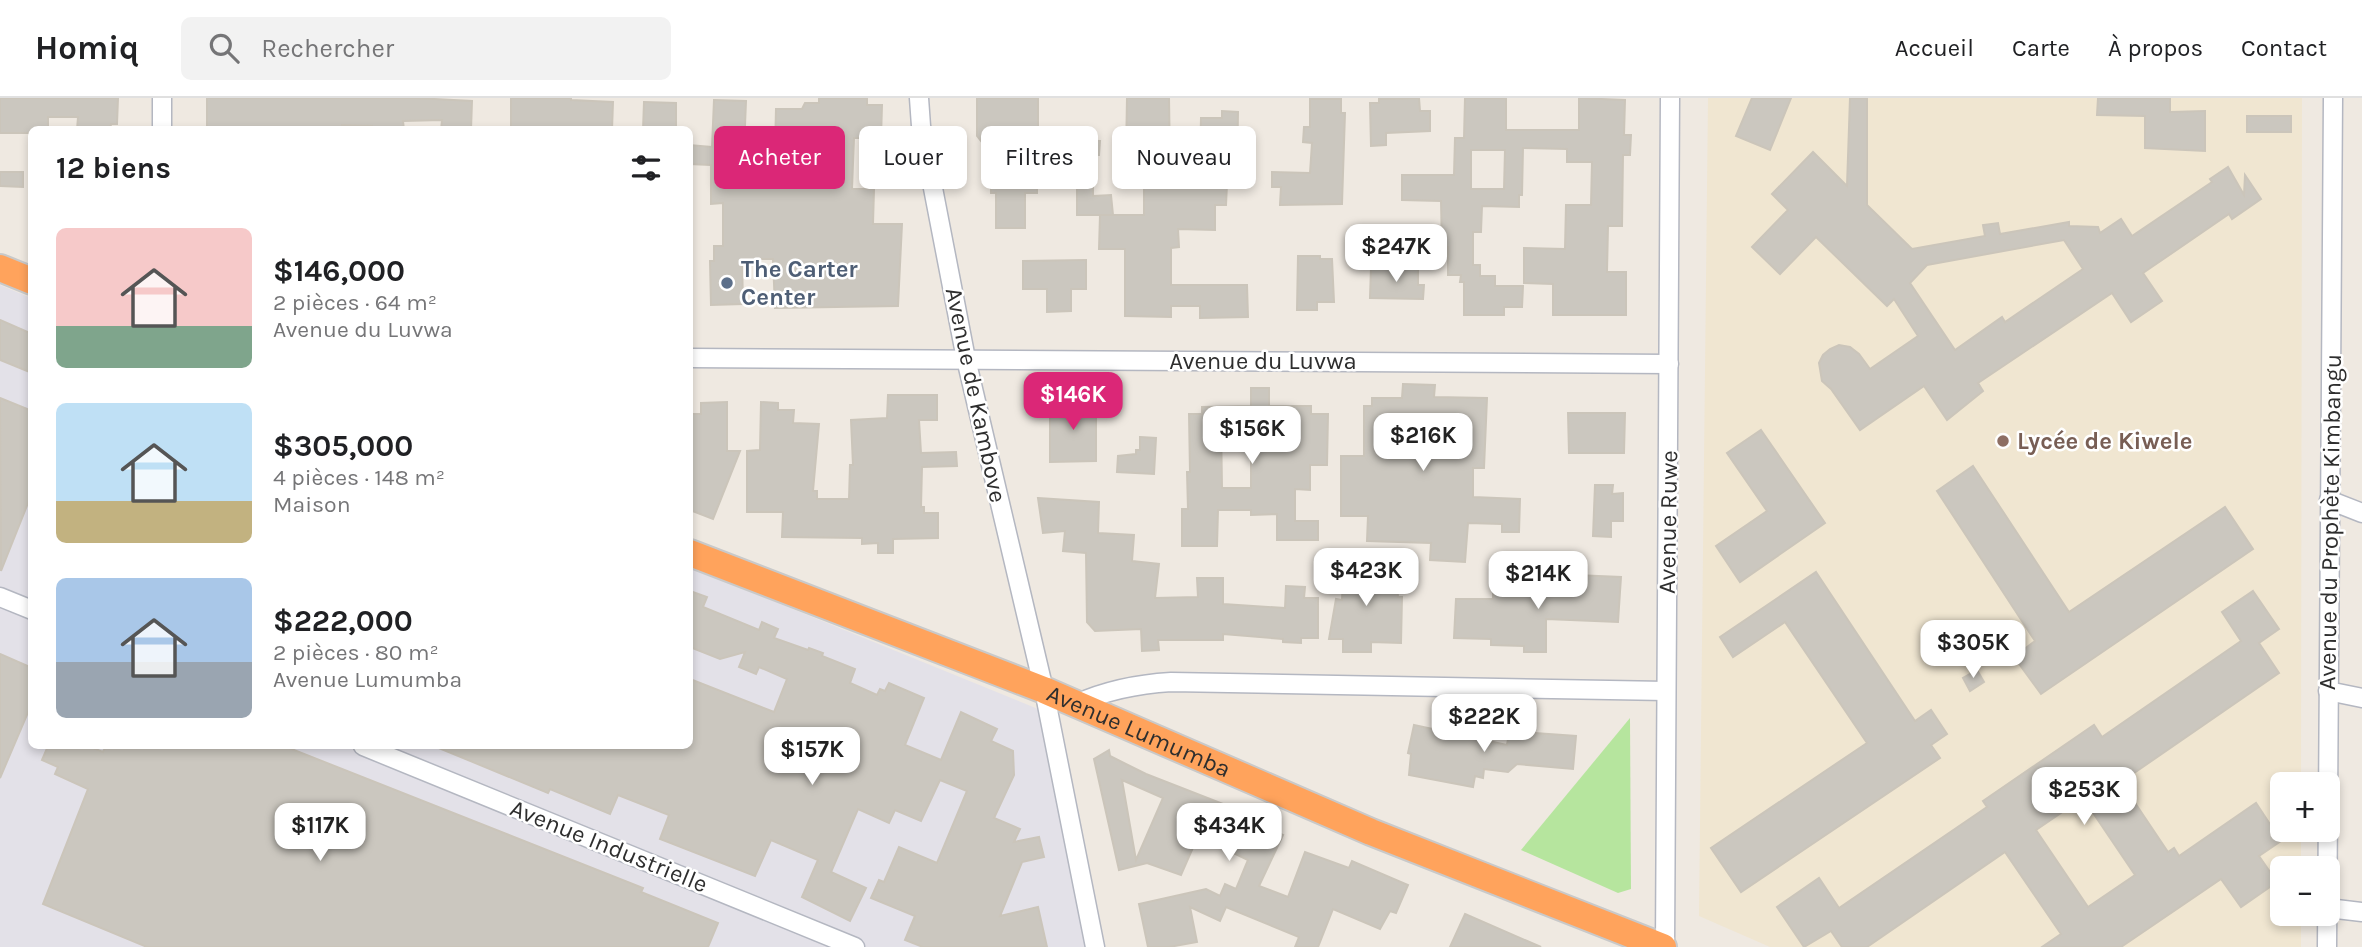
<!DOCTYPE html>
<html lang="fr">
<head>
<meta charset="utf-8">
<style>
	:root { --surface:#fff; --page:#f2f2f2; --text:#202124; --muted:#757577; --line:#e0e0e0; --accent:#db2777 }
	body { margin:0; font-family:Karla,sans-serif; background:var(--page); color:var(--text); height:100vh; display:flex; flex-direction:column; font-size:26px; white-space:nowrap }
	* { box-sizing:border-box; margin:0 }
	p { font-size:23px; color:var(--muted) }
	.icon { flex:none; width:38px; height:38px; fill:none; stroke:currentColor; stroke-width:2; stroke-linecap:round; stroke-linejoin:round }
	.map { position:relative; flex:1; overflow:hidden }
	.drawer { position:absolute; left:28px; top:28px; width:665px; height:623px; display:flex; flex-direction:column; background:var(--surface); border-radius:10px; box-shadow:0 4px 10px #0003 }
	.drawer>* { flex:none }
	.hud { position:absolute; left:714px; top:28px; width:665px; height:63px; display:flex; gap:14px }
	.buttons { position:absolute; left:2270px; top:674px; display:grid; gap:14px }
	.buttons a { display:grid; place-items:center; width:70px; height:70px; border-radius:10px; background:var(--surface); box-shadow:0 4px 10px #0003; font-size:35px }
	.price { position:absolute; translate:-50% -60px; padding:0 16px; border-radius:14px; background:#fff; color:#222; font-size:23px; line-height:46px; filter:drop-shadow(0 2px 4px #0008) }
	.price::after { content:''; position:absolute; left:50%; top:42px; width:21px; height:16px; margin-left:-10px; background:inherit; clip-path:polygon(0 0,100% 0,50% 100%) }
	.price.selected { background:var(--accent); color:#fff }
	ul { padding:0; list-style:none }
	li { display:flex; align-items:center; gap:21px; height:175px; padding:0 28px }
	li span { display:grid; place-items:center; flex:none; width:196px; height:140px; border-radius:10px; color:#555 }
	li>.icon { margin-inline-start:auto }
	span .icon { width:84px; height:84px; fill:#fffc; stroke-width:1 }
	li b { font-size:30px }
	h2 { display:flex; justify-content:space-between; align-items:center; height:84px; padding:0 28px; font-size:30px }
	.tag { padding:0 24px; border-radius:10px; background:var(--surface); box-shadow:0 4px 10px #0003; font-size:24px; line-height:63px }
	.tag.selected { background:var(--accent); color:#fff }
	header { display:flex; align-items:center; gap:42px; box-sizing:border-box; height:98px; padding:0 35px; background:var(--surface); border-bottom:2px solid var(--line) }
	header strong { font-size:33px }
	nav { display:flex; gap:38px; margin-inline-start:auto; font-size:24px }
	.search { width:490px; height:63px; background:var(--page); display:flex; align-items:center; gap:18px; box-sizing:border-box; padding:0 24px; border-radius:10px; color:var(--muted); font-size:26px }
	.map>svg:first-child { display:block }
	.industrial { fill:#e3e1e8 }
	.education { fill:#f0e6d1 }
	.green { fill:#b6e59e }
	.building { fill:#cbc7bf; stroke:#cbc5ba; stroke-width:2; fill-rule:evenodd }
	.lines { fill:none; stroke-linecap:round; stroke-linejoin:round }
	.minor-casing { stroke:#b4b7c1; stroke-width:21 }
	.highway-casing { stroke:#c9c9c9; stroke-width:30 }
	.minor { stroke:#fff; stroke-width:18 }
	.highway { stroke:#ffa35c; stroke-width:26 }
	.service-dot { fill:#5c6f8a; stroke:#fff; stroke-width:2.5 }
	.education-dot { fill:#8d6e63; stroke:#fff; stroke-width:2.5 }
	.labels { text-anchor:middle; stroke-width:5; stroke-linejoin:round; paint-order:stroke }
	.service-label { font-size:24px; font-weight:bold; fill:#4e5e75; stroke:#fff; text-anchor:start }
	.street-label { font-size:24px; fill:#2e2e2e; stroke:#fff }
	.education-label { font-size:24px; font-weight:bold; fill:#785e54; stroke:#fff; text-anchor:start }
</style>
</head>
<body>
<header>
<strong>Homiq</strong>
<div class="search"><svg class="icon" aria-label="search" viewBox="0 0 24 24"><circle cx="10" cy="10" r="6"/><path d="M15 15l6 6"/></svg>Rechercher</div>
<nav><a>Accueil</a><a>Carte</a><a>À propos</a><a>Contact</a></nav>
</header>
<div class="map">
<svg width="2362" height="849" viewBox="0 0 2362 849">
	<rect width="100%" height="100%" fill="#efe9e1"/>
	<path class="industrial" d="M 0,187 L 31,200 L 32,648 L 690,648 L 690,469 L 1038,611 L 1094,849 L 0,849 Z"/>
	<path class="education" d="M 1708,0 L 2302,0 L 2301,686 L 2282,686 L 2282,732 L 2301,732 L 2301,770 L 2282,770 L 2282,816 L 2301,816 L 2301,849 L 1770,849 L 1699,818 Z"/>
	<path class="green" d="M 1630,620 L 1631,791 L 1618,795 L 1521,752 Z"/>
	<g class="building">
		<path d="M 0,0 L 118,0 L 117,26 L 111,26 L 110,32 L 77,32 L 78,19 L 48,19 L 48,32 L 32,32 L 32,35 L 0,35 Z"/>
		<path d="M 207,0 L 416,0 L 472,3 L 471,32 L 441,32 L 442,22 L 403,23 L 404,32 L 372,32 L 372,28 L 342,27 L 342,32 L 207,32 Z"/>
		<path d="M 511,0 L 571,0 L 571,2 L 613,4 L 612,32 L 511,32 Z"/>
		<path d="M 819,0 L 867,0 L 867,7 L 882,7 L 881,40 L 854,40 L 852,91 L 874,91 L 873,126 L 902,126 L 898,208 L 775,210 L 773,161 L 742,161 L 743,206 L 711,207 L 710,163 L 714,163 L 714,148 L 723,148 L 723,105 L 711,106 L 711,67 L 690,66 L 690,47 L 712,49 L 714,2 L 746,3 L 744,52 L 775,51 L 776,11 L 802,11 L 805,5 L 819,5 Z"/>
		<path d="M 977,0 L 1038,0 L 1038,39 L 1008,39 L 989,53 L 977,38 Z"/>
		<path d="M 1127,0 L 1169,0 L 1170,65 L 1200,65 L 1201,20 L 1222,20 L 1222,13 L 1238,14 L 1237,72 L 1233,72 L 1231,86 L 1227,86 L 1226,107 L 1215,107 L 1215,132 L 1178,131 L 1179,149 L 1171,150 L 1171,187 L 1247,187 L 1248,219 L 1200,220 L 1200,208 L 1171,208 L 1171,219 L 1125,218 L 1125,151 L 1099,151 L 1100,117 L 1144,117 L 1144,83 L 1134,83 L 1134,56 L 1126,56 Z"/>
		<path d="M 1419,0 L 1420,13 L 1430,13 L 1430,33 L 1386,35 L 1386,47 L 1371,48 L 1370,5 L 1379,5 L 1379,1 Z"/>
		<path d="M 1465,0 L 1506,0 L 1506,32 L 1579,32 L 1579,0 L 1625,2 L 1624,37 L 1631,37 L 1630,57 L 1623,57 L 1622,128 L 1608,128 L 1607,174 L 1626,174 L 1626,217 L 1553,217 L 1553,186 L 1524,185 L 1524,150 L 1565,151 L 1566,107 L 1591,107 L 1592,64 L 1567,64 L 1567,51 L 1523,50 L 1522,97 L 1519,97 L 1519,109 L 1482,108 L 1481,134 L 1473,134 L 1473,167 L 1480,167 L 1480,178 L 1495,178 L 1495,188 L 1523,188 L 1522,209 L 1504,209 L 1504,217 L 1464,217 L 1464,184 L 1460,184 L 1461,177 L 1448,177 L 1448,149 L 1442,149 L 1441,103 L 1402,102 L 1402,77 L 1454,77 L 1455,40 L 1464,40 ZM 1471,52 L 1505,52 L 1504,91 L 1471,91 Z"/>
		<path d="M 1752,0 L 1791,0 L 1770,52 L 1736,38 Z"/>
		<path d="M 1850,0 L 1867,0 L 1867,107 L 1912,151 L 1985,138 L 1983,127 L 1998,125 L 2000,136 L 2069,124 L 2069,128 L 2098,129 L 2100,135 L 2121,121 L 2132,138 L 2212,84 L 2210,81 L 2228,69 L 2244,97 L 2245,77 L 2261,101 L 2232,121 L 2229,116 L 2143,175 L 2162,203 L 2131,224 L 2112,195 L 1978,285 L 1983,293 L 1947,322 L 1924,288 L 1860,332 L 1831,291 L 1822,283 L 1819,265 L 1823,257 L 1830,251 L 1839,247 L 1850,249 L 1859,256 L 1870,271 L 1918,238 L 1894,201 L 1887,208 L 1816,139 L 1780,176 L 1752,149 L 1788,112 L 1772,96 L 1813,54 L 1847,88 ZM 2064,142 L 2083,171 L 2005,224 L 2002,219 L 1955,252 L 1910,185 L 1927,167 Z"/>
		<path d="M 2098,0 L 2170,0 L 2170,14 L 2205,13 L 2205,53 L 2145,50 L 2145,18 L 2097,17 Z"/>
		<path d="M 1310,1 L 1341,1 L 1341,15 L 1345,15 L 1342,106 L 1280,107 L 1281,89 L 1272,89 L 1272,74 L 1310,75 L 1312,45 L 1303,44 L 1304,29 L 1310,29 Z"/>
		<path d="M 644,4 L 676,5 L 676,32 L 643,32 Z"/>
		<rect x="2247" y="18" width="44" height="16"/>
		<path d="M 1048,42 L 1100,43 L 1099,57 L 1093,57 L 1093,98 L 1111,97 L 1113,117 L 1077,117 L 1077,66 L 1048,66 Z"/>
		<path d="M 0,74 L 23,74 L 23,89 L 0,88 Z"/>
		<path d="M 1037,80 L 1037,95 L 1025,95 L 1025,130 L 996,130 L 996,95 L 991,95 L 991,81 Z"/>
		<path d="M 1298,158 L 1320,158 L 1320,161 L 1332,161 L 1334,204 L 1317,204 L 1317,212 L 1297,212 Z"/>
		<path d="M 1086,162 L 1086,191 L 1071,191 L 1071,213 L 1047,214 L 1047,191 L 1023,191 L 1023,163 Z"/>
		<path d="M 1371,170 L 1418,171 L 1418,187 L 1424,187 L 1423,201 L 1370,200 Z"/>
		<path d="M 0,222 L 32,236 L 32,275 L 0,262 Z"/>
		<path d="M 1403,286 L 1435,287 L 1434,299 L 1487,300 L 1484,370 L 1473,370 L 1473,399 L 1520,401 L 1519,434 L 1502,434 L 1502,426 L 1468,425 L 1465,464 L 1430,462 L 1431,445 L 1367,443 L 1368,418 L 1341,418 L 1341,358 L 1364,358 L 1364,308 L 1372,308 L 1372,300 L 1402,300 Z"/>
		<path d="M 1251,290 L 1269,290 L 1269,308 L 1311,308 L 1311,316 L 1328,316 L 1327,367 L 1310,367 L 1310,392 L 1295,391 L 1295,423 L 1318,423 L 1318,442 L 1277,442 L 1277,416 L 1251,417 L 1251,412 L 1218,412 L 1217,448 L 1182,448 L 1182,411 L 1188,411 L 1187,374 L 1190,374 L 1189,316 L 1202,316 L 1202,309 L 1251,308 ZM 1221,325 L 1251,325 L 1251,390 L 1222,390 Z"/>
		<path d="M 888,297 L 937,297 L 937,322 L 919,322 L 921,355 L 956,354 L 957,368 L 922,369 L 921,409 L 924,409 L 924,415 L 938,415 L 938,440 L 893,441 L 893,455 L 878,455 L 878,445 L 862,446 L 862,440 L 782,439 L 783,414 L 747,414 L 747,353 L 760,352 L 761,304 L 778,305 L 778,312 L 794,312 L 793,325 L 819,326 L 813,393 L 817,393 L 817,401 L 849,401 L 850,367 L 853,367 L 851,322 L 887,320 Z"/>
		<path d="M 0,300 L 32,313 L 32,395 L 1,473 Z"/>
		<path d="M 1054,303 L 1096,304 L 1096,363 L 1050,364 L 1050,309 Z"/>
		<path d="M 727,304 L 727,353 L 740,353 L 713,421 L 690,412 L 690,316 L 701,316 L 701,305 Z"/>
		<path d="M 1568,315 L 1625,315 L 1624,355 L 1569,355 Z"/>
		<path d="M 1761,332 L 1825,425 L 1740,484 L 1716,448 L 1767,413 L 1727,355 Z"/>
		<path d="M 1140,339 L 1156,340 L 1154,376 L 1117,374 L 1118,358 L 1136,356 L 1136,352 L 1140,352 Z"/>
		<path d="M 1973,368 L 2069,514 L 2225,409 L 2253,451 L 2041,596 L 2014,559 L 2035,543 L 1937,393 Z"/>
		<path d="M 1595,387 L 1613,387 L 1612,396 L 1623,395 L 1623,423 L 1611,423 L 1611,439 L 1593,438 Z"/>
		<path d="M 1038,400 L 1099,404 L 1098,435 L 1134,437 L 1132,463 L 1159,466 L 1155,500 L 1198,499 L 1197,480 L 1223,480 L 1223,506 L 1285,510 L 1286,488 L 1305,489 L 1304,500 L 1318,500 L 1318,540 L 1301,540 L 1301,545 L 1283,544 L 1283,541 L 1223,536 L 1223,542 L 1158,542 L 1159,552 L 1142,553 L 1141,531 L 1095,533 L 1087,524 L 1086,455 L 1063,453 L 1065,433 L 1043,435 Z"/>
		<path d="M 1344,456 L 1363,456 L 1371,466 L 1371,481 L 1397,481 L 1398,499 L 1402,499 L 1401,545 L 1371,544 L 1371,554 L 1343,554 L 1343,541 L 1329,541 L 1336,501 L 1342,502 Z"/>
		<path d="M 1816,474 L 1915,623 L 1931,612 L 1947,636 L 1931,647 L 1940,660 L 1741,794 L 1711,750 L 1867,645 L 1785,524 L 1733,559 L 1720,539 Z"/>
		<path d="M 1551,476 L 1621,479 L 1618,524 L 1546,521 L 1546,554 L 1524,554 L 1524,548 L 1491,547 L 1491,541 L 1454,540 L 1456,501 L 1493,501 L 1493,494 L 1539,495 L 1539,492 L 1550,493 Z"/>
		<path d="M 690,493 L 707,499 L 703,509 L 759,532 L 762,524 L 778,531 L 774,540 L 808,552 L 809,550 L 823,555 L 822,558 L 855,571 L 850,585 L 877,597 L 880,591 L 885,593 L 889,585 L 924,600 L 905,647 L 941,662 L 961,614 L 997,631 L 991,643 L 1013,653 L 1014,677 L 994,720 L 1020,731 L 1014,744 L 1039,739 L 1044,759 L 1022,764 L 1000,818 L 1038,809 L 1047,849 L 923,849 L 905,842 L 915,818 L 871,800 L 879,782 L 884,784 L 899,749 L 937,765 L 967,693 L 940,682 L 921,723 L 895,712 L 889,725 L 858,711 L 831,774 L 866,790 L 850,823 L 802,799 L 818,762 L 771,742 L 755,778 L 660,741 L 669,717 L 618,697 L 610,716 L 550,691 L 548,695 L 434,648 L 690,648 L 690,581 L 774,614 L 787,581 L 759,569 L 756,576 L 739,569 L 745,554 L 720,561 L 690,549 Z"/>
		<path d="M 2253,493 L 2279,531 L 2259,545 L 2279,575 L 2121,684 L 2168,754 L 2174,750 L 2179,758 L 2256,705 L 2281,743 L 2259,758 L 2277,784 L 2241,809 L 2221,781 L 2121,849 L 2042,849 L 2061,836 L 2005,754 L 1867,849 L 1842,849 L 1831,833 L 1804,849 L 1777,809 L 1819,780 L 1839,810 L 1987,709 L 1983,703 L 2094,627 L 2102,639 L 2241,543 L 2222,514 ZM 2083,700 L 2135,777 L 2088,809 L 2036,732 Z"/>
		<path d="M 0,556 L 32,570 L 32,605 L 0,680 Z"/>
		<path d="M 1977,572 L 1984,584 L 1970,593 L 1963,580 Z"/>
		<path d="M 1414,627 L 1507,647 L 1509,635 L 1519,636 L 1519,634 L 1576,638 L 1573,671 L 1517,666 L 1508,674 L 1484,671 L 1483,680 L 1475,678 L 1473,689 L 1409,677 L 1411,656 L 1408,655 Z"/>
		<path d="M 48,648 L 88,648 L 103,654 L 106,648 L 284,648 L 643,790 L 641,794 L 718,825 L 708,849 L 147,849 L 43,806 L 88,691 L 55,676 L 58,669 L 42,662 Z"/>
		<path d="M 1109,652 L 1110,658 L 1146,676 L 1272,725 L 1270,731 L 1283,737 L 1259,788 L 1288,799 L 1305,754 L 1349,770 L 1352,763 L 1408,787 L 1396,815 L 1390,813 L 1380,831 L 1333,811 L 1318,849 L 1295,849 L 1299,839 L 1226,809 L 1220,823 L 1190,809 L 1197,844 L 1169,849 L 1148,849 L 1139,806 L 1206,791 L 1220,798 L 1225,786 L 1236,791 L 1248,762 L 1198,738 L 1181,777 L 1147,765 L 1119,772 L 1094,661 ZM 1122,682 L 1163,700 L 1136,762 Z"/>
		<path d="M 1465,816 L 1541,849 L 1450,849 Z"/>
	</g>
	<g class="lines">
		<defs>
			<g id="minor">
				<path d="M 919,0 L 921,28 L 966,261 L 1044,592 L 1095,849"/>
				<path d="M 162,32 L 162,0"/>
				<path d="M 690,260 L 1669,266"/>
				<path d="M 2329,402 L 2362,415"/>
				<path d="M 0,499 L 32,512"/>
				<path d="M 2328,593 L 2362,600"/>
				<path d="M 1076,606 C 1107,592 1137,586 1171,584 L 1666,593"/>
				<path d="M 363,648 L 855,849"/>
				<path d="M 2328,810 L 2362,814"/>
				<path d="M 1665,849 L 1670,0"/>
				<path d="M 2327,849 L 2333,0"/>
			</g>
			<g id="highway">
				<path d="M 0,170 L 32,183"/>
				<path id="s1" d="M 690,455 L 1044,592 L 1371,734 L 1663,849"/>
			</g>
		</defs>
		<use href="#minor" class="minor-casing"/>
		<use href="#highway" class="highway-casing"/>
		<use href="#minor" class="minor"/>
		<use href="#highway" class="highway"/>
	</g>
	<circle class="service-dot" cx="727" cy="185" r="7"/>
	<circle class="education-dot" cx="2003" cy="343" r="7"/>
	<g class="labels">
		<g class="service-label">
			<text x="741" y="179">The Carter<tspan x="741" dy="28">Center</tspan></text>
		</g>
		<g class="street-label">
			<text x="1263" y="271">Avenue du Luvwa</text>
			<text transform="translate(976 297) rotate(78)" y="8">Avenue de Kambove</text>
			<text transform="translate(1668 424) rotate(-89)" y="8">Avenue Ruwe</text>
			<text transform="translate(2330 424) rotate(-89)" y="8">Avenue du Prophète Kimbangu</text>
			<text dy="8" stroke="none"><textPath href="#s1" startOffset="483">Avenue Lumumba</textPath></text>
			<text transform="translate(609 748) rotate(22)" y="8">Avenue Industrielle</text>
		</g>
		<g class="education-label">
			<text x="2017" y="351">Lycée de Kiwele</text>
		</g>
	</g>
</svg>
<div class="buttons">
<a>+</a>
<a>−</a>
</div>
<b class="price" style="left:1396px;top:186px">$247K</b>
<b class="price selected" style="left:1073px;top:334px">$146K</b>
<b class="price" style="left:1252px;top:368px">$156K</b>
<b class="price" style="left:1423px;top:375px">$216K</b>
<b class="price" style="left:1366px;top:510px">$423K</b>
<b class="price" style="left:1538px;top:513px">$214K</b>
<b class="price" style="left:1973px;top:582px">$305K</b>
<b class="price" style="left:1484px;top:656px">$222K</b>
<b class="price" style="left:812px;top:689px">$157K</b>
<b class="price" style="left:2084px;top:729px">$253K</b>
<b class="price" style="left:320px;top:765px">$117K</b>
<b class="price" style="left:1229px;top:765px">$434K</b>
<div class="hud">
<a class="tag selected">Acheter</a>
<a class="tag">Louer</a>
<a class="tag">Filtres</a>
<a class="tag">Nouveau</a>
</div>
<section class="drawer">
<h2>12 biens<svg class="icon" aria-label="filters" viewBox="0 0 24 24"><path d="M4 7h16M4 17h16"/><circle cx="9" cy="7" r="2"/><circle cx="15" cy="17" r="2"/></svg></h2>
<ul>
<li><span style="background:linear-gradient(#f6c9c9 70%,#7fa58c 0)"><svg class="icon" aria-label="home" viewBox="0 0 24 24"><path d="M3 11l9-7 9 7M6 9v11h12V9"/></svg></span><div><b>$146,000</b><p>2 pièces · 64 m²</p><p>Avenue du Luvwa</p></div></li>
<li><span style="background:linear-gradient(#bfe0f5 70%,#c2b280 0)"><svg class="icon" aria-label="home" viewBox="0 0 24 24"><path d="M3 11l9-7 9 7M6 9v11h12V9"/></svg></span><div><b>$305,000</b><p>4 pièces · 148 m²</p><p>Maison</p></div></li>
<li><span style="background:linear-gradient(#a9c7e8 60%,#9aa5b1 0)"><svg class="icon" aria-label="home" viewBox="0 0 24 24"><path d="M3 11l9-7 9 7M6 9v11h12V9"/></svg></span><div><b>$222,000</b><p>2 pièces · 80 m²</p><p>Avenue Lumumba</p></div></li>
</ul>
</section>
</div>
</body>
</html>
